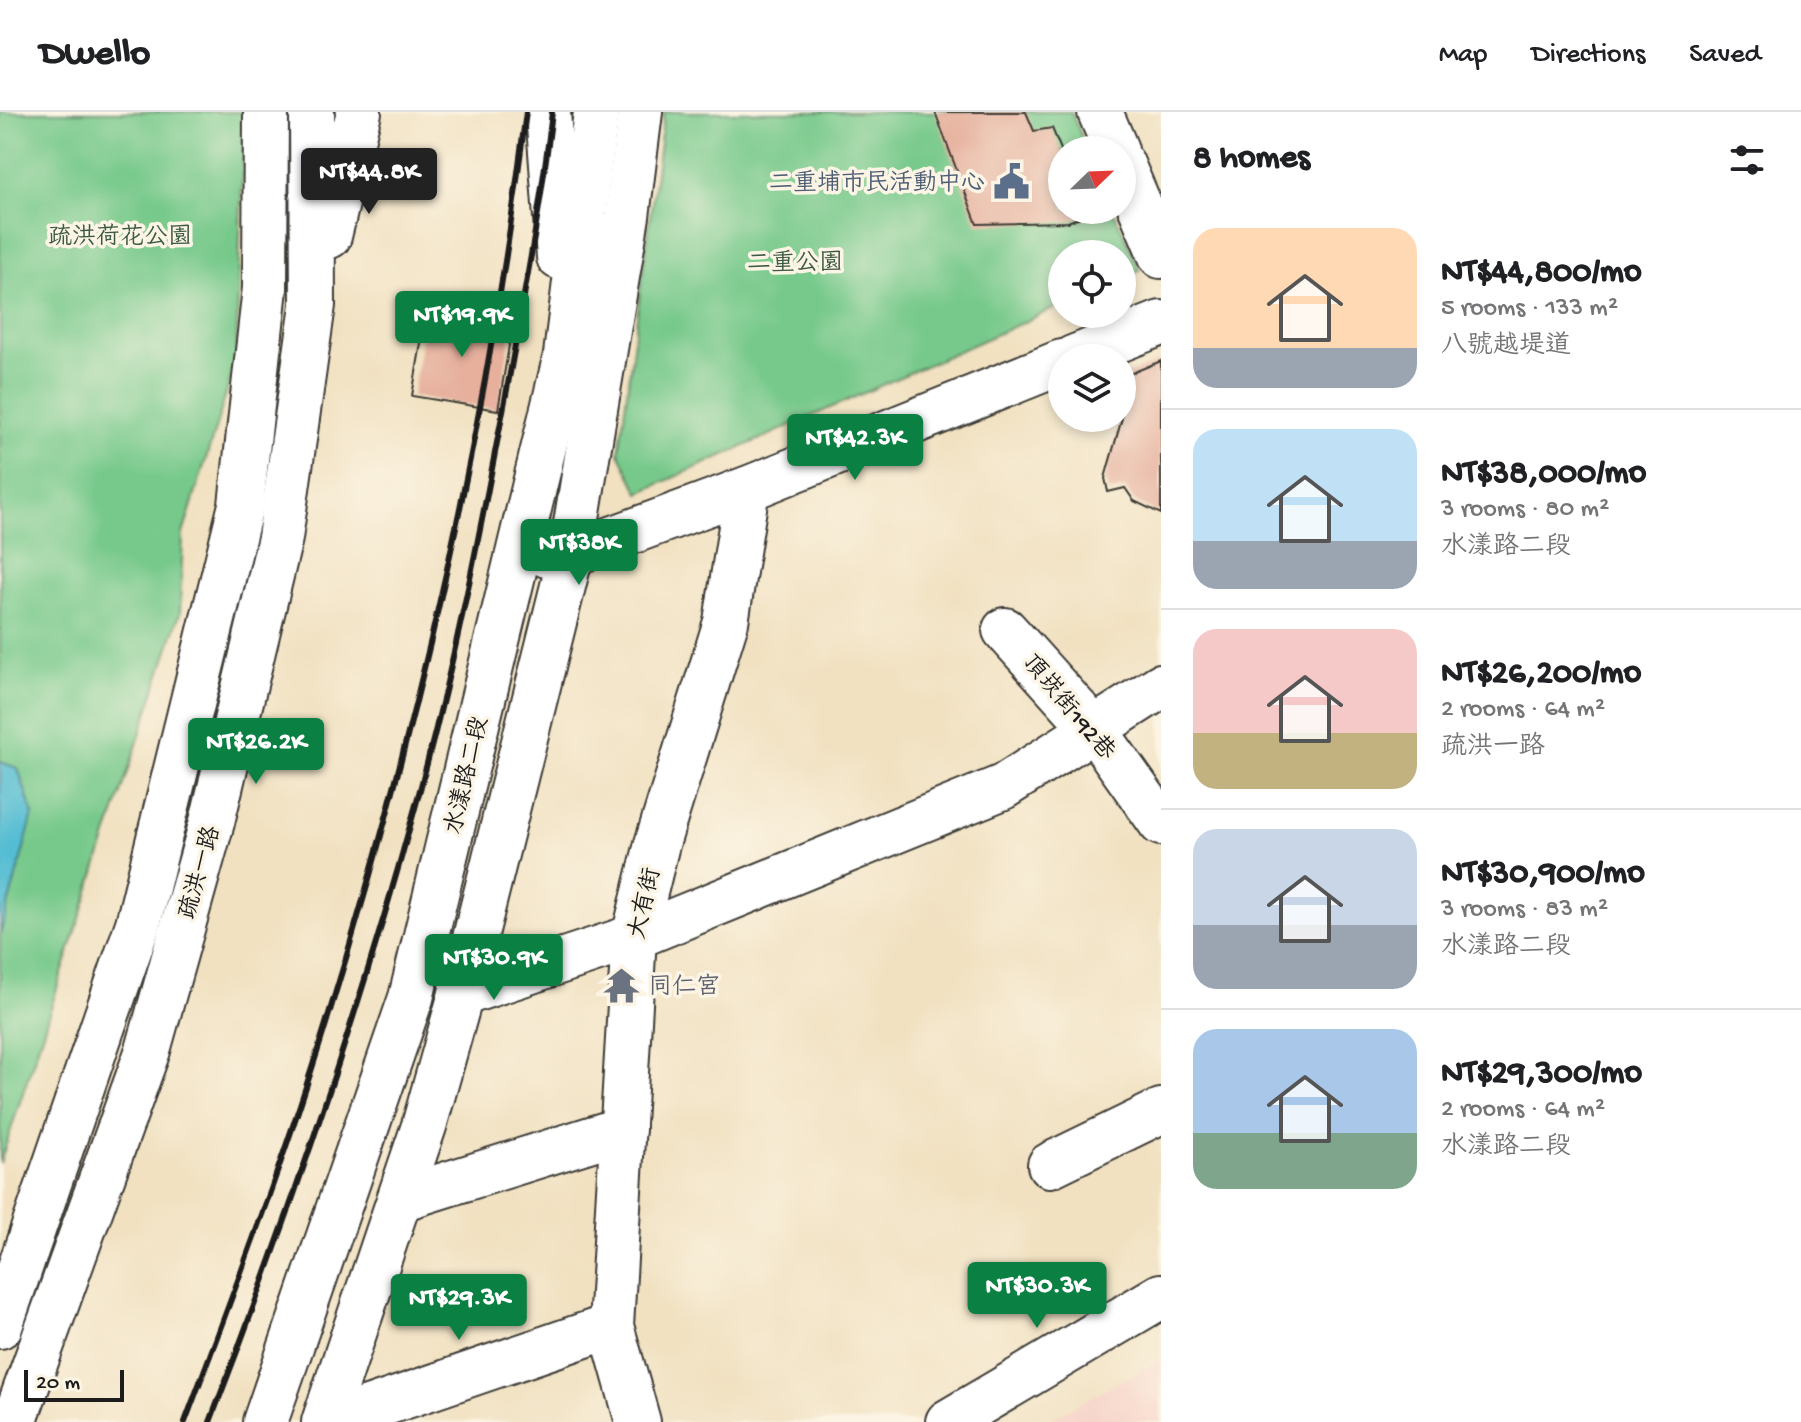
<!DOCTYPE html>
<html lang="en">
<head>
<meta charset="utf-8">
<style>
	:root { --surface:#fff; --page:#f2f2f2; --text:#202124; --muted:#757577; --line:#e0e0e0; --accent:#0b8043 }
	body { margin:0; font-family:"Gochi Hand","LXGW WenKai TC",sans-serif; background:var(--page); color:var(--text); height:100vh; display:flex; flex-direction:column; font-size:30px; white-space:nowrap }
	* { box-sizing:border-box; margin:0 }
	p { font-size:26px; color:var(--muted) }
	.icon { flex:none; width:44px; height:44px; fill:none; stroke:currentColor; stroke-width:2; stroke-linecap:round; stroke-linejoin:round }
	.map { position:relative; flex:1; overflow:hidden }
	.details { display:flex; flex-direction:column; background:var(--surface); width:640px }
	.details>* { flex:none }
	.needle { width:52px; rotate:67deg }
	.controls { position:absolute; left:1048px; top:24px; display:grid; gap:16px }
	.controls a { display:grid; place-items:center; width:88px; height:88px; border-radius:50%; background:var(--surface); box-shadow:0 4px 12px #0003; font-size:40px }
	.scale { position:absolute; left:24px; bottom:20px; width:100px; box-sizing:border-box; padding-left:8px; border:4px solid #1c1c1c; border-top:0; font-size:22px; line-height:28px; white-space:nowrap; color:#1c1c1c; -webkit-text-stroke:6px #fcf5e5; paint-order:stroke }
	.price { position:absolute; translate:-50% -68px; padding:0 18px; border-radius:8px; background:var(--accent); color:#fff; font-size:26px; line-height:52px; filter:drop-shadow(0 2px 4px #0008) }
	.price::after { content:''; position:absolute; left:50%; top:48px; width:24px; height:18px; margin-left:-12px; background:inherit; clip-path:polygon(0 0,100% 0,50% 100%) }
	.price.selected { background:#222; color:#fff }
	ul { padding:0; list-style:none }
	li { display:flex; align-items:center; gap:24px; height:200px; padding:0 32px }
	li+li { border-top:2px solid var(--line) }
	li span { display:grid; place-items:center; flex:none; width:224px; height:160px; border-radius:24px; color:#555 }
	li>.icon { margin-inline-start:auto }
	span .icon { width:96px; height:96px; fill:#fffc; stroke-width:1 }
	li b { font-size:34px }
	h2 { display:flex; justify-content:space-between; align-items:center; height:96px; padding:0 32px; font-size:34px }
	header { display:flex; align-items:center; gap:48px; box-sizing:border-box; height:112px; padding:0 40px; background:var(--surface); border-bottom:2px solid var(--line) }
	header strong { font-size:38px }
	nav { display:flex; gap:44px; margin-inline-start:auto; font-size:28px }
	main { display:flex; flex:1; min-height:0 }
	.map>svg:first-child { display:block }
	.built { fill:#f6d1c6 }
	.green { fill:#77c98b; stroke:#4a7254; stroke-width:2 }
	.water { fill:#55bdd3; stroke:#386c78; stroke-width:2 }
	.building { fill:#e6b09d }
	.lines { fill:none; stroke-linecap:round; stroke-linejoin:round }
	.minor-casing { stroke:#3c3a35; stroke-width:48 }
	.minor { stroke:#fff; stroke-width:44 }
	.rail { stroke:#1c1c1c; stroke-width:6 }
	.labels { text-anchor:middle; stroke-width:7; stroke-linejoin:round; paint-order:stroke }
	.service-label { font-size:24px; fill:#4e5e75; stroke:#fcf5e5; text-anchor:end }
	.park-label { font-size:24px; fill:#3c5943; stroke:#fcf5e5 }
	.street-label { font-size:24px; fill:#1c1c1c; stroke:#fcf5e5 }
	.worship-label { font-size:24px; fill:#5b616d; stroke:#fcf5e5; text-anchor:start }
</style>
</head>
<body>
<header>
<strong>Dwello</strong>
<nav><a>Map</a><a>Directions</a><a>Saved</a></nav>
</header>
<main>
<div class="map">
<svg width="1161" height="1310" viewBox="0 0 1161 1310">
	<rect width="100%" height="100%" fill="#fcf5e5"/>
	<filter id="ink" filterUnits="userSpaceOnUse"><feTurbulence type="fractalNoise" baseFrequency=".0125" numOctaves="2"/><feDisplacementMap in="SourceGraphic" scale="16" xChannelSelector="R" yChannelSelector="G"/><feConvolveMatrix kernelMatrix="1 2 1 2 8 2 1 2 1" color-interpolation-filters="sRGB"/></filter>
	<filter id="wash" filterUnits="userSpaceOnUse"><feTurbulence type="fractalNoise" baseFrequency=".006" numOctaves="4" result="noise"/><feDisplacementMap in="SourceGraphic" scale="32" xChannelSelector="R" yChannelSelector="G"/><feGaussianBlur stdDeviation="1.8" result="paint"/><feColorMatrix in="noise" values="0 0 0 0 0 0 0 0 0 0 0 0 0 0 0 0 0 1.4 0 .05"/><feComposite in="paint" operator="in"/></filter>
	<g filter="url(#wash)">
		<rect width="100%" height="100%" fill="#f1e1c1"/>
		<path class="built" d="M 1161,1247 L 1161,1310 L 1045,1310 Z"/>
		<g class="green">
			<path d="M 0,0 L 244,0 L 236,249 L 183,422 L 180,501 L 0,1051 Z"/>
			<path d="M 664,0 L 1071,0 L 1088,38 L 1062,38 L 1062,98 L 1113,98 L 1140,158 L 1122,166 L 1122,142 L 1062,142 L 1062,193 L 639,381 L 619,341 Z"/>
		</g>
		<path class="water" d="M 0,650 L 18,656 L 33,703 L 0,823 Z"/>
		<g id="blocks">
			<g class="building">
				<path d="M 935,0 L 1026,0 L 1034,19 L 1052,16 L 1062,40 L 1062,98 L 1086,98 L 1088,102 L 1068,110 L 977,112 Z"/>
				<path d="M 427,196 L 513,210 L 498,298 L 412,284 Z"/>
				<path d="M 1161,249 L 1161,402 L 1134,389 L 1125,376 L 1108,380 L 1105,366 L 1122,306 L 1122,265 Z"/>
			</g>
		</g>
	</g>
	<g filter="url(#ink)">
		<use href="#blocks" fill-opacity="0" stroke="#3c3a35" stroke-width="2"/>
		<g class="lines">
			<defs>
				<g id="minor">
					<path d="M 548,0 L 559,145"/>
					<path d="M 1100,0 L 1116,38"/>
					<path d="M 1122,52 L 1161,144"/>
					<path d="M 329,124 L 359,0"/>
					<path d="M 1073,246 L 1161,211"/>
					<path d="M 547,443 L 571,442 L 747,377 L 1062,250"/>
					<path d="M 1005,518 L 1095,618 L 1161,711"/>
					<path d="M 461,882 L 634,825 L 1003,675 L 1161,574"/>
					<path d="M 1050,1053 L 1161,999"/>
					<path d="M 403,1086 L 623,1017"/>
					<path d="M 0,1214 L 138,812 L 241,393 L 265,176 L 266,0"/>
					<path d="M 14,1310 L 148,938 L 212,710 L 280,426 L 313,193 L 312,0"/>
					<path d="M 265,1310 L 411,886 L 566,243 L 596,0"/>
					<path d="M 324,1310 L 424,1014 L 461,882 L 571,442 L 627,104 L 640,0"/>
					<path d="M 330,1310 L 611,1214"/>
					<path d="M 638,1310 L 611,1214 L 634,825 L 657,732 L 726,510 L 747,377"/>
					<path d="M 948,1310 L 1161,1184"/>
				</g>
			</defs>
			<use href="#minor" class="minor-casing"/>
			<use href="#minor" class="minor"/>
			<g class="rail">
				<path d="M 185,1310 C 232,1185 280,1059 320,931 C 415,629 487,314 526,0"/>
				<path d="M 210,1310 C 288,1109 358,904 415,696 C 453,560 480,421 506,283 C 523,189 541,95 552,0"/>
			</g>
		</g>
	</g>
	<defs>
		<symbol id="civic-bare" viewBox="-9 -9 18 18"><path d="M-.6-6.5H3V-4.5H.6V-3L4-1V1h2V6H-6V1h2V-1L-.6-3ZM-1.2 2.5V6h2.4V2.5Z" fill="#5c6f8a" stroke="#fcf5e5" stroke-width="2.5" paint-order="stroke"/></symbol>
		<symbol id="temple-bare" viewBox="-9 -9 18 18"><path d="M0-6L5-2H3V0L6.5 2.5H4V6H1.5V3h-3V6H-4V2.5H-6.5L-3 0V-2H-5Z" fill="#6b7280" stroke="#fcf5e5" stroke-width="2.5" paint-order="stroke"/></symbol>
	</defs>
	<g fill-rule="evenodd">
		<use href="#civic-bare" x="986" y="44" width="51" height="51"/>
		<use href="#temple-bare" x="596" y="848" width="51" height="51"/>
	</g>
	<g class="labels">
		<g class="service-label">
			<text x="985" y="77">二重埔市民活動中心</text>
		</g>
		<g class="park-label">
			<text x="120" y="131">疏洪荷花公園</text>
			<text x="795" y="157">二重公園</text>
		</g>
		<g class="street-label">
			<text transform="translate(1070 594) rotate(50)" y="8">頂崁街192巷</text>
			<text transform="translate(465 663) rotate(-77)" y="8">水漾路二段</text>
			<text transform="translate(198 760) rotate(-74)" y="8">疏洪一路</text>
			<text transform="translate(643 791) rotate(-77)" y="8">大有街</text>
		</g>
		<g class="worship-label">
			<text x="648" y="881">同仁宮</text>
		</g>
	</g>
</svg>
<div class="controls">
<a><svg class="needle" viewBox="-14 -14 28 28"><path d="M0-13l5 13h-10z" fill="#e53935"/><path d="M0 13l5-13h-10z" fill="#757577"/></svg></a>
<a><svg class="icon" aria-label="locate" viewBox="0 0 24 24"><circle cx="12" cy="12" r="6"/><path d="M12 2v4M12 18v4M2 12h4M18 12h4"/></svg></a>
<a><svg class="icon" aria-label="layers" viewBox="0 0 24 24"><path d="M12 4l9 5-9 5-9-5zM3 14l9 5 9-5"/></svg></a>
</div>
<div class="scale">20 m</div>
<b class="price selected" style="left:369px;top:104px">NT$44.8K</b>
<b class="price" style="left:462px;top:247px">NT$19.9K</b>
<b class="price" style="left:855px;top:370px">NT$42.3K</b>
<b class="price" style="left:579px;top:475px">NT$38K</b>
<b class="price" style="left:256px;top:674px">NT$26.2K</b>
<b class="price" style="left:494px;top:890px">NT$30.9K</b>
<b class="price" style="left:1037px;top:1218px">NT$30.3K</b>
<b class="price" style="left:459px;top:1230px">NT$29.3K</b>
</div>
<section class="details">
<h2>8 homes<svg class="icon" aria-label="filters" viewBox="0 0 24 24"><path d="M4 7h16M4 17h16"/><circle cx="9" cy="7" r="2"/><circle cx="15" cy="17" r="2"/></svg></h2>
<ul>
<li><span style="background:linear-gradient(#ffd9b3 75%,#9aa5b1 0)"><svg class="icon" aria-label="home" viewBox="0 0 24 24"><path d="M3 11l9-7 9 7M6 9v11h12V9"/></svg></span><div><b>NT$44,800/mo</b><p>5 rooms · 133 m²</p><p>八號越堤道</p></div></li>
<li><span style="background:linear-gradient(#bfe0f5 70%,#9aa5b1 0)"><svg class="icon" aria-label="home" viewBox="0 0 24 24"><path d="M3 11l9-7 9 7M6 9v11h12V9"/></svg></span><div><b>NT$38,000/mo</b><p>3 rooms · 80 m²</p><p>水漾路二段</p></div></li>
<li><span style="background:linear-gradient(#f6c9c9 65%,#c2b280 0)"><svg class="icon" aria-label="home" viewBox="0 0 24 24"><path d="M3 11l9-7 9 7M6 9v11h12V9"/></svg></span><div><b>NT$26,200/mo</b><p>2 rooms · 64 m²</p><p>疏洪一路</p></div></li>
<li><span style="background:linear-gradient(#c9d6e8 60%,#9aa5b1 0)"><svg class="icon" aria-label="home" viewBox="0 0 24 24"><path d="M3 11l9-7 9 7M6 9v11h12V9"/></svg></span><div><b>NT$30,900/mo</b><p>3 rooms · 83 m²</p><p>水漾路二段</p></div></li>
<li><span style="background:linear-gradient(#a9c7e8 65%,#7fa58c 0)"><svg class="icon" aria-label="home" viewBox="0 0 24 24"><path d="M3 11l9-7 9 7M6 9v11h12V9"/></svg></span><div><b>NT$29,300/mo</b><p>2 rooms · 64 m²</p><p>水漾路二段</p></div></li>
</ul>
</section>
</main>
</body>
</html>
